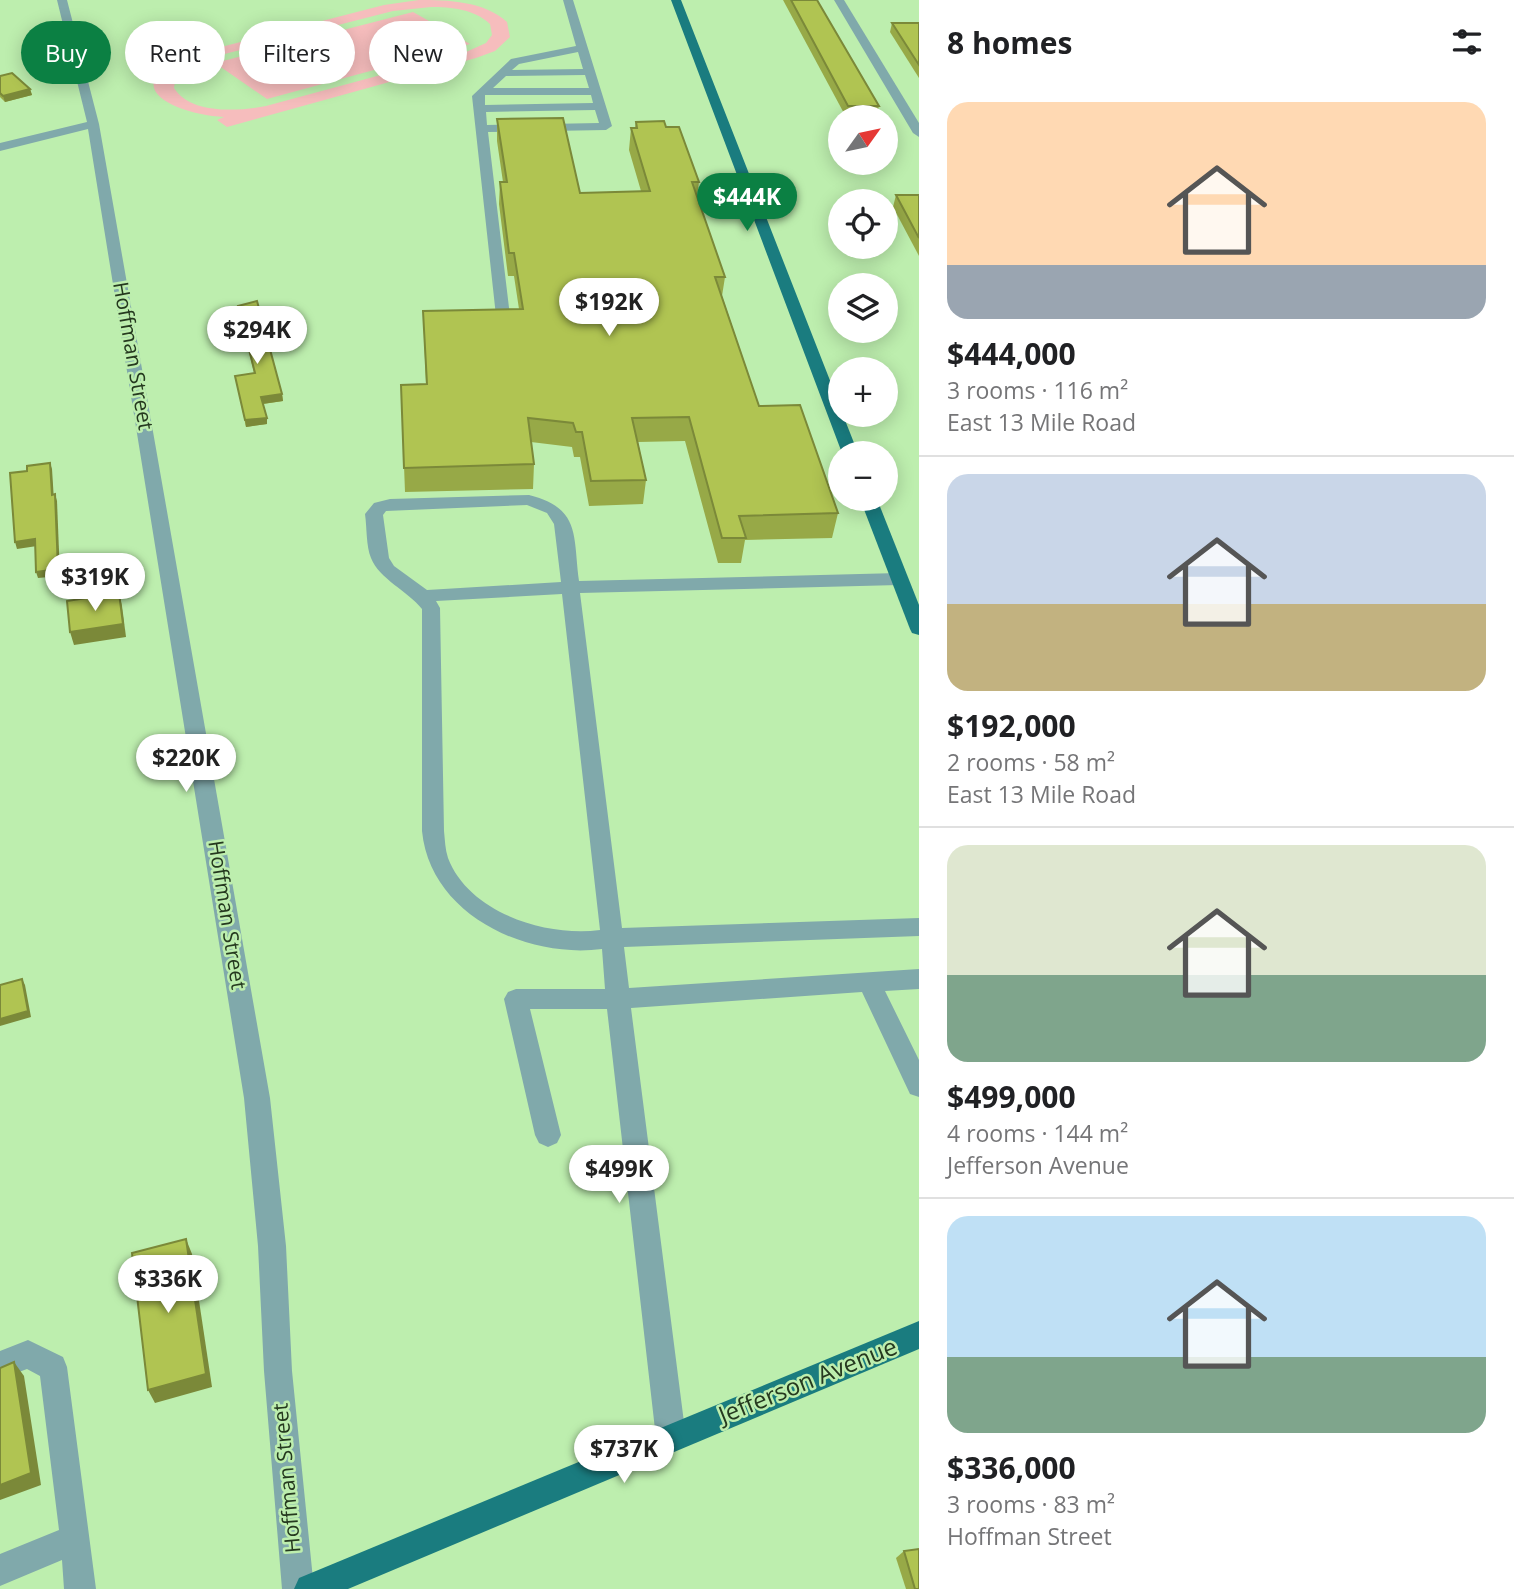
<!DOCTYPE html>
<html lang="en">
<head>
<meta charset="utf-8">
<style>
	:root { --surface:#fff; --page:#f2f2f2; --text:#202124; --muted:#757577; --line:#e0e0e0; --accent:#0b8043 }
	body { margin:0; font-family:"Open Sans",sans-serif; background:var(--page); color:var(--text); height:100vh; display:flex; flex-direction:column; font-size:26px; white-space:nowrap }
	* { box-sizing:border-box; margin:0 }
	p { font-size:23px; color:var(--muted) }
	.icon { flex:none; width:38px; height:38px; fill:none; stroke:currentColor; stroke-width:2; stroke-linecap:round; stroke-linejoin:round }
	.map { position:relative; flex:1; overflow:hidden }
	.side { display:flex; flex-direction:column; background:var(--surface); width:595px }
	.side>* { flex:none }
	.guide { position:absolute; left:21px; top:21px; width:665px; height:63px; display:flex; gap:14px }
	.needle { width:46px; rotate:57deg }
	.controls { position:absolute; left:828px; top:105px; display:grid; gap:14px }
	.controls a { display:grid; place-items:center; width:70px; height:70px; border-radius:50%; background:var(--surface); box-shadow:0 4px 18px #0003; font-size:35px }
	.price { position:absolute; translate:-50% -60px; padding:0 16px; border-radius:24px; background:#fff; color:#222; font-size:23px; line-height:46px; filter:drop-shadow(0 2px 4px #0008) }
	.price::after { content:''; position:absolute; left:50%; top:42px; width:21px; height:16px; margin-left:-10px; background:inherit; clip-path:polygon(0 0,100% 0,50% 100%) }
	.price.selected { background:var(--accent); color:#fff }
	ul { padding:0; list-style:none }
	li { display:grid; align-content:center; gap:14px; height:371px; padding:0 28px }
	li+li { border-top:2px solid var(--line) }
	li span { display:grid; place-items:center; height:217px; border-radius:21px; color:#555 }
	li>.icon { margin-inline-start:auto }
	span .icon { width:126px; height:126px; fill:#fffc; stroke-width:1 }
	li b { font-size:30px }
	h2 { display:flex; justify-content:space-between; align-items:center; height:84px; padding:0 28px; font-size:30px }
	.chip { padding:0 24px; border-radius:32px; background:var(--surface); box-shadow:0 4px 18px #0003; font-size:24px; line-height:63px }
	.chip.selected { background:var(--accent); color:#fff }
	main { display:flex; flex:1; min-height:0 }
	.map>svg:first-child { display:block }
	.green { fill:#f6bdbd; fill-rule:evenodd }
	.lines { fill:none; stroke-linecap:round; stroke-linejoin:round }
	.minor { fill:#80a9ab; fill-rule:evenodd }
	.major { fill:#1a7c7f; fill-rule:evenodd }
	.wall { fill:#97a947 }
	.shaded-wall { fill:#7b8939 }
	.building { fill:#b0c452; stroke:#7b8939; stroke-width:2 }
	.labels { text-anchor:middle; stroke-width:5; stroke-linejoin:round; paint-order:stroke }
	.street-label { font-size:21px; fill:#25391f; stroke:#bdeeae }
	.near-street-label { font-size:24px; fill:#25391f; stroke:#bdeeae }
</style>
</head>
<body>
<main>
<div class="map">
<svg width="919" height="1589" viewBox="0 0 919 1589">
	<rect width="100%" height="100%" fill="#bdeeae"/>
	<g class="green">
		<path d="M 419,0 C 448,0 484,1 507,22 L 510,37 L 495,51 L 476,58 L 227,127 L 217,120 L 224,117 C 178,115 111,86 190,55 L 384,5 ZM 431,7 C 451,7 474,9 490,24 L 492,35 L 486,43 L 466,52 L 266,106 C 239,111 191,115 174,88 L 176,75 L 201,60 L 393,11 Z"/>
		<path d="M 413,12 L 470,44 L 267,99 L 215,63 Z"/>
	</g>
	<g class="lines">
		<g class="minor">
			<path d="M 57,0 L 67,0 L 99,124 L 270,1098 L 286,1246 L 292,1371 L 314,1589 L 282,1589 L 264,1371 L 258,1246 L 244,1098 L 88,129 L 0,151 L 0,143 L 87,122 Z"/>
			<path d="M 563,0 L 573,0 L 612,126 L 606,130 L 488,132 L 510,316 L 503,320 L 496,316 L 472,96 L 511,59 L 576,46 ZM 578,52 L 583,69 L 512,70 L 519,64 ZM 585,75 L 589,88 L 493,88 L 506,76 ZM 485,95 L 591,95 L 593,103 L 485,105 ZM 595,110 L 599,123 L 487,125 L 486,112 Z"/>
			<path d="M 834,0 L 844,0 L 919,123 L 919,137 L 913,133 Z"/>
			<path d="M 529,495 C 581,508 573,536 579,581 L 899,573 L 908,579 L 899,585 L 580,593 L 622,928 L 919,918 L 919,936 L 624,947 L 629,988 L 919,969 L 919,989 L 885,991 L 919,1060 L 919,1097 L 910,1094 L 862,992 L 631,1008 L 686,1438 L 681,1448 L 671,1453 L 661,1448 L 656,1438 L 607,1009 L 530,1009 L 561,1135 L 557,1143 L 548,1147 L 539,1143 L 535,1135 L 504,999 L 508,992 L 516,989 L 605,989 L 602,949 C 525,959 430,914 422,831 L 422,609 C 408,591 379,579 371,558 C 366,546 367,528 365,514 L 374,503 L 390,499 ZM 527,505 L 547,513 L 554,524 L 561,582 L 427,590 L 394,566 L 389,558 L 383,515 L 386,511 ZM 562,594 L 600,930 C 546,937 469,913 448,858 C 445,849 445,840 444,831 L 440,608 L 436,601 Z"/>
			<path d="M 28,1340 L 63,1357 L 67,1367 L 96,1589 L 64,1589 L 62,1560 L 0,1586 L 0,1554 L 59,1530 L 40,1376 L 27,1369 L 0,1379 L 0,1351 Z"/>
		</g>
		<g class="major">
			<path d="M 671,0 L 681,0 L 840,406 L 840,415 L 843,415 L 858,453 L 842,453 Z"/>
			<path d="M 860,499 L 877,499 L 919,605 L 919,635 L 912,633 L 910,629 Z"/>
			<path d="M 919,1321 L 919,1349 L 348,1589 L 294,1589 L 299,1578 Z"/>
		</g>
	</g>
	<g class="wall">
		<path d="M 783,0 L 817,0 L 879,106 L 876,117 L 846,117 Z"/>
		<path d="M 892,23 L 919,23 L 919,78 L 890,32 Z"/>
		<path d="M 0,76 L 30,89 L 32,95 L 5,102 L 0,97 Z"/>
		<path d="M 497,119 L 580,193 L 641,191 L 629,150 L 631,128 L 635,128 L 636,122 L 666,127 L 699,182 L 697,197 L 725,277 L 722,296 L 759,406 L 838,513 L 832,538 L 745,540 L 741,563 L 718,563 L 685,441 L 638,442 L 646,480 L 643,504 L 589,506 L 580,457 L 574,457 L 572,447 L 531,442 L 534,464 L 533,489 L 405,492 L 401,385 L 426,384 L 423,311 L 519,309 L 514,276 L 508,276 L 499,204 L 500,182 L 503,182 L 497,141 Z"/>
		<path d="M 896,195 L 919,195 L 919,256 L 893,207 Z"/>
		<path d="M 238,306 L 282,394 L 283,401 L 263,404 L 267,424 L 246,427 L 235,376 L 254,373 Z"/>
		<path d="M 904,1551 L 919,1589 L 906,1589 L 896,1558 Z"/>
	</g>
	<g class="shaded-wall">
		<path d="M 30,89 L 32,95 L 5,102 L 3,96 Z"/>
		<path d="M 282,394 L 283,401 L 262,404 L 261,397 Z"/>
		<path d="M 267,418 L 267,424 L 246,427 L 245,420 Z"/>
		<path d="M 50,463 L 52,469 L 54,501 L 52,495 Z"/>
		<path d="M 55,494 L 57,501 L 60,576 L 38,578 L 36,572 Z"/>
		<path d="M 35,539 L 37,546 L 17,549 L 15,542 Z"/>
		<path d="M 119,593 L 122,606 L 126,637 L 74,645 L 70,632 Z"/>
		<path d="M 22,979 L 25,985 L 31,1017 L 0,1026 L 0,1019 Z"/>
		<path d="M 186,1239 L 192,1254 L 212,1387 L 155,1403 L 148,1390 Z"/>
		<path d="M 14,1362 L 24,1376 L 41,1485 L 0,1500 L 0,1485 Z"/>
	</g>
	<g class="building">
		<path d="M 791,0 L 817,0 L 879,106 L 848,106 Z"/>
		<path d="M 892,23 L 919,23 L 919,65 Z"/>
		<path d="M 12,73 L 30,89 L 3,96 L 0,93 L 0,76 Z"/>
		<path d="M 563,118 L 580,193 L 650,191 L 631,128 L 637,128 L 636,122 L 664,121 L 666,127 L 679,127 L 699,182 L 692,182 L 725,277 L 715,277 L 759,406 L 800,405 L 838,513 L 739,516 L 746,538 L 722,538 L 689,417 L 632,418 L 646,480 L 591,481 L 582,432 L 576,432 L 573,423 L 528,418 L 534,464 L 404,468 L 401,385 L 427,384 L 423,311 L 523,309 L 514,253 L 509,253 L 500,182 L 507,182 L 497,119 Z"/>
		<path d="M 896,195 L 919,195 L 919,238 Z"/>
		<path d="M 257,301 L 282,394 L 261,397 L 267,418 L 245,420 L 235,376 L 255,373 L 238,306 Z"/>
		<path d="M 50,463 L 52,495 L 55,494 L 58,569 L 36,572 L 35,539 L 15,542 L 10,473 L 27,471 L 27,466 Z"/>
		<path d="M 119,593 L 123,624 L 70,632 L 67,601 Z"/>
		<path d="M 22,979 L 28,1011 L 0,1019 L 0,985 Z"/>
		<path d="M 186,1239 L 206,1374 L 148,1390 L 132,1253 Z"/>
		<path d="M 14,1362 L 31,1473 L 0,1485 L 0,1368 Z"/>
		<path d="M 919,1549 L 919,1589 L 915,1589 L 904,1551 Z"/>
	</g>
	<g class="labels">
		<g class="street-label">
			<text transform="translate(133 356) rotate(80)" y="7">Hoffman Street</text>
			<text transform="translate(227 915) rotate(81)" y="7">Hoffman Street</text>
			<text transform="translate(287 1478) rotate(-95)" y="7">Hoffman Street</text>
		</g>
		<g class="near-street-label">
			<text transform="translate(808 1381) rotate(-22)" y="8">Jefferson Avenue</text>
		</g>
	</g>
</svg>
<div class="controls">
<a><svg class="needle" viewBox="-14 -14 28 28"><path d="M0-13l5 13h-10z" fill="#e53935"/><path d="M0 13l5-13h-10z" fill="#757577"/></svg></a>
<a><svg class="icon" aria-label="locate" viewBox="0 0 24 24"><circle cx="12" cy="12" r="6"/><path d="M12 2v4M12 18v4M2 12h4M18 12h4"/></svg></a>
<a><svg class="icon" aria-label="layers" viewBox="0 0 24 24"><path d="M12 4l9 5-9 5-9-5zM3 14l9 5 9-5"/></svg></a>
<a>+</a>
<a>−</a>
</div>
<b class="price selected" style="left:747px;top:233px">$444K</b>
<b class="price" style="left:609px;top:338px">$192K</b>
<b class="price" style="left:257px;top:366px">$294K</b>
<b class="price" style="left:95px;top:613px">$319K</b>
<b class="price" style="left:186px;top:794px">$220K</b>
<b class="price" style="left:619px;top:1205px">$499K</b>
<b class="price" style="left:168px;top:1315px">$336K</b>
<b class="price" style="left:624px;top:1485px">$737K</b>
<div class="guide">
<a class="chip selected">Buy</a>
<a class="chip">Rent</a>
<a class="chip">Filters</a>
<a class="chip">New</a>
</div>
</div>
<section class="side">
<h2>8 homes<svg class="icon" aria-label="filters" viewBox="0 0 24 24"><path d="M4 7h16M4 17h16"/><circle cx="9" cy="7" r="2"/><circle cx="15" cy="17" r="2"/></svg></h2>
<ul>
<li><span style="background:linear-gradient(#ffd9b3 75%,#9aa5b1 0)"><svg class="icon" aria-label="home" viewBox="0 0 24 24"><path d="M3 11l9-7 9 7M6 9v11h12V9"/></svg></span><div><b>$444,000</b><p>3 rooms · 116 m²</p><p>East 13 Mile Road</p></div></li>
<li><span style="background:linear-gradient(#c9d6e8 60%,#c2b280 0)"><svg class="icon" aria-label="home" viewBox="0 0 24 24"><path d="M3 11l9-7 9 7M6 9v11h12V9"/></svg></span><div><b>$192,000</b><p>2 rooms · 58 m²</p><p>East 13 Mile Road</p></div></li>
<li><span style="background:linear-gradient(#dfe7d0 60%,#7fa58c 0)"><svg class="icon" aria-label="home" viewBox="0 0 24 24"><path d="M3 11l9-7 9 7M6 9v11h12V9"/></svg></span><div><b>$499,000</b><p>4 rooms · 144 m²</p><p>Jefferson Avenue</p></div></li>
<li><span style="background:linear-gradient(#bfe0f5 65%,#7fa58c 0)"><svg class="icon" aria-label="home" viewBox="0 0 24 24"><path d="M3 11l9-7 9 7M6 9v11h12V9"/></svg></span><div><b>$336,000</b><p>3 rooms · 83 m²</p><p>Hoffman Street</p></div></li>
</ul>
</section>
</main>
</body>
</html>
